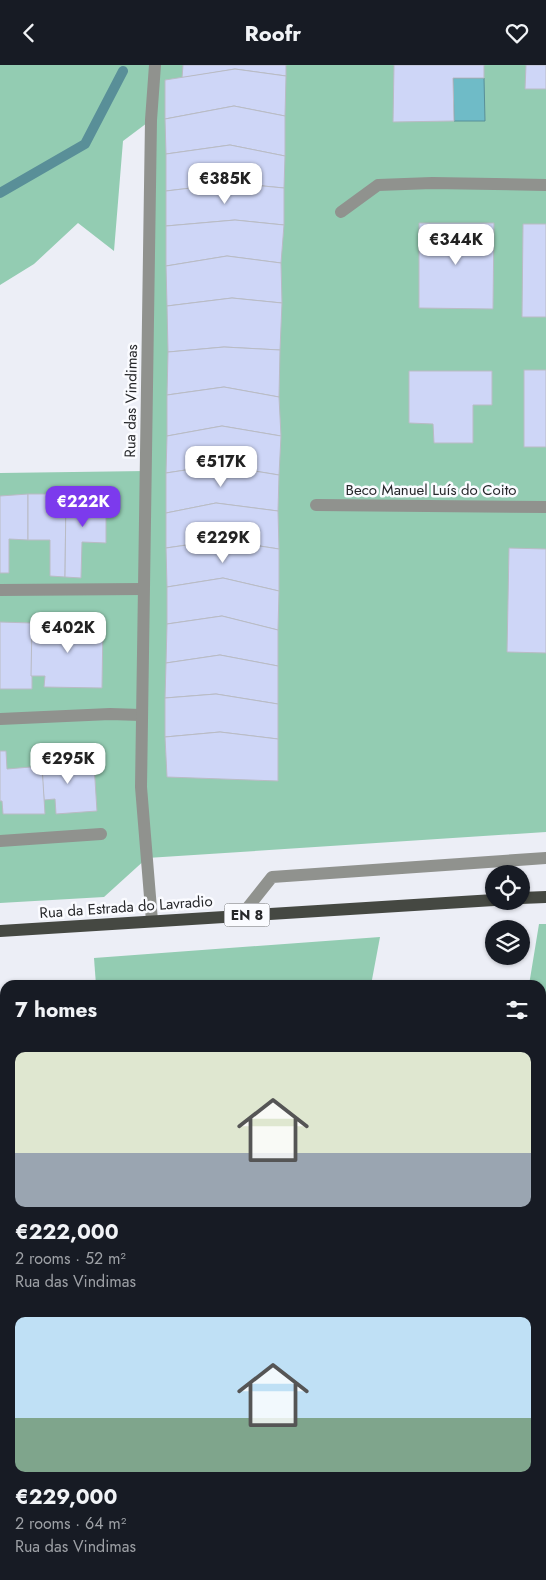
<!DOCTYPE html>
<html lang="en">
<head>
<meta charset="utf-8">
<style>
	:root { --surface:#171b24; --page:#20242c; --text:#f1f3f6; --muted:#9ea1a6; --accent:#7c3aed }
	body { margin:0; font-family:Jost,sans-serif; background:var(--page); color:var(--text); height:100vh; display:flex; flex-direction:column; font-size:19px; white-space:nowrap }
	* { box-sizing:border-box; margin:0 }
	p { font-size:16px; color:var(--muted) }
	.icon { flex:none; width:28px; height:28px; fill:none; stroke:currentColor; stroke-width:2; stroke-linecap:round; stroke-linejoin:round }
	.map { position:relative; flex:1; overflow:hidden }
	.side { position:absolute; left:0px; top:915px; width:546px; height:600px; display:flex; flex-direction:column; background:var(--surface); border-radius:15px 15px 0 0; box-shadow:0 1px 4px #0004 }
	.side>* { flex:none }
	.buttons { position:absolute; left:485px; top:800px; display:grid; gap:10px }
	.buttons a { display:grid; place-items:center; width:45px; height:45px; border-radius:50%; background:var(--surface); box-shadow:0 1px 4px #0004; font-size:25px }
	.price { position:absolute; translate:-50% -42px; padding:0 11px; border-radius:10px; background:#fff; color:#222; font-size:16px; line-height:32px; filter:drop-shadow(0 1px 2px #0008) }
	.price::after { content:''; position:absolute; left:50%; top:30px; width:15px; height:11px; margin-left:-8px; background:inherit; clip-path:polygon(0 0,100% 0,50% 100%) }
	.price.active { background:var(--accent); color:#fff }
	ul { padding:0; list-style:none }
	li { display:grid; align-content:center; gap:10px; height:265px; padding:0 15px }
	li span { display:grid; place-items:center; height:155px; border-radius:10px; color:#555 }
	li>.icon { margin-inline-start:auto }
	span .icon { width:90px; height:90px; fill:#fffc; stroke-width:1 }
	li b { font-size:21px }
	h2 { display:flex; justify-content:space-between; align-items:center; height:60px; padding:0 15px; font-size:21px }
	header { display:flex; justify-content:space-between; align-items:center; height:65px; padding:0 15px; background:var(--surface); font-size:22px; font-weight:700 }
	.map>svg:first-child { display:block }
	.green { fill:#93ccb2 }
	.water { fill:#6fbbc7; stroke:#598f98 }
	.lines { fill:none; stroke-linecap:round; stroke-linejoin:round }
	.stream { stroke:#598f98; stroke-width:10 }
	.building { fill:#ced6f7; stroke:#b9bbc4 }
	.path { stroke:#84858a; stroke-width:3; stroke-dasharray:2.5 2.5; stroke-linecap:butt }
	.minor { stroke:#90928e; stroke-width:12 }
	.major { stroke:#454842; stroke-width:12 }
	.labels { text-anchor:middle; stroke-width:5; stroke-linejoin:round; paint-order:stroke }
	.shield { fill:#fafbff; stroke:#66676a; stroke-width:1 }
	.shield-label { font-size:14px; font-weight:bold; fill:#26272a }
	.street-label { font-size:15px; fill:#26272a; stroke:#fafbff }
</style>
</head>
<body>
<header><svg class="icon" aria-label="back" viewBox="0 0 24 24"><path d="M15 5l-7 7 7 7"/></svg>Roofr<svg class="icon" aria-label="heart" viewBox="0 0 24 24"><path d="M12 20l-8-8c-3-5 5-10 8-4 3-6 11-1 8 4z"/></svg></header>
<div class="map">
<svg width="546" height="1515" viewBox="0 0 546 1515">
	<rect width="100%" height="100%" fill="#eceef6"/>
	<g class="green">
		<path d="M 0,0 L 546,0 L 546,767 L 147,793 L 104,832 L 0,838 L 0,408 L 146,406 L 151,55 L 123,76 L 114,186 L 78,158 L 34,199 L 0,220 Z"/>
		<path d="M 539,859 L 546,859 L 546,1515 L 0,1515 L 0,1141 L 5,1143 L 5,1510 L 541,1510 L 541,920 L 529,920 Z"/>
		<path d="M 380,872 L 371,920 L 96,920 L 94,893 Z"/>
	</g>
	<path class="water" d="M 453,13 L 484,13 L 485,56 L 454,56 Z"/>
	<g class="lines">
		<path class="stream" d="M 0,128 L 85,79 L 123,6"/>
	</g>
	<g class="building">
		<path d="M 183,0 L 286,0 L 286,11 L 235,4 L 182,13 Z"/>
		<path d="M 394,0 L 484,0 L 484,13 L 453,13 L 454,56 L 393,57 Z"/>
		<path d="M 526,0 L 546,0 L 546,24 L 525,24 Z"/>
		<path d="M 235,4 L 286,11 L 285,51 L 234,41 L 165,54 L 165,15 Z"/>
		<path d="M 234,41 L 285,51 L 285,91 L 230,80 L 166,89 L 165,54 Z"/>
		<path d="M 230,80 L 285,91 L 284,123 L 232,118 L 166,126 L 166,89 Z"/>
		<path d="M 232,118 L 284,123 L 284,160 L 235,155 L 166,161 L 166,126 Z"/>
		<path d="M 235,155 L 284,160 L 281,198 L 227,191 L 166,201 L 166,161 Z"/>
		<path d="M 419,158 L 494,158 L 493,244 L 419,243 Z"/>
		<path d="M 523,159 L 546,159 L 546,252 L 522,252 Z"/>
		<path d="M 227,191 L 281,198 L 282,238 L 232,233 L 167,241 L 166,201 Z"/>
		<path d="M 232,233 L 282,238 L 280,285 L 224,282 L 168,287 L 167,241 Z"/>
		<path d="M 224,282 L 280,285 L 279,332 L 224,322 L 167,330 L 168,287 Z"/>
		<rect x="524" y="305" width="22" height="77"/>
		<path d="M 409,306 L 492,306 L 492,340 L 473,340 L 473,378 L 434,378 L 433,359 L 409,358 Z"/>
		<path d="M 224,322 L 279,332 L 281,371 L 222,361 L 167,371 L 167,330 Z"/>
		<path d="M 222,361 L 281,371 L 279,410 L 218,400 L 166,408 L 167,371 Z"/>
		<path d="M 218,400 L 279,410 L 278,446 L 216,438 L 166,448 L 166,408 Z"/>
		<path d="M 28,429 L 28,475 L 9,474 L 9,508 L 0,508 L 0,431 Z"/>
		<path d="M 28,429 L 66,429 L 65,512 L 50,511 L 50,475 L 28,475 Z"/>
		<path d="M 66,429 L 106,429 L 106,478 L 82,477 L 81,513 L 65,512 Z"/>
		<path d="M 216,438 L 278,446 L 279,484 L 221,475 L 166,483 L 166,448 Z"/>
		<path d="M 221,475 L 279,484 L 279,526 L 223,513 L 167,522 L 166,483 Z"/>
		<path d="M 509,483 L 546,484 L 546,588 L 507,587 Z"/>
		<path d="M 223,513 L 279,526 L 278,565 L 222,551 L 167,559 L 167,522 Z"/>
		<path d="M 222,551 L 278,565 L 278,601 L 220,590 L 166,598 L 167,559 Z"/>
		<path d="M 0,557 L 32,558 L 32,624 L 0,624 Z"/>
		<path d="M 32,558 L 103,558 L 102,623 L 44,622 L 45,611 L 31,611 Z"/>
		<path d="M 220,590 L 278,601 L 278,639 L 216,629 L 165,633 L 166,598 Z"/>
		<path d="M 216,629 L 278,639 L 278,674 L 220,667 L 165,672 L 165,633 Z"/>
		<path d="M 220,667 L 278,674 L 278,716 L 167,712 L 165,672 Z"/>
		<path d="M 40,685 L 56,686 L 57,702 L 94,699 L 97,746 L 56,749 L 55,734 L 44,735 Z"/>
		<path d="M 0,686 L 6,686 L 7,704 L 42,701 L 45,749 L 3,749 L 2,736 L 0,736 Z"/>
		<path d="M 0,968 L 5,968 L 5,1104 L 0,1104 L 0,1025 L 2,1025 Z"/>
		<path d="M 0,1176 L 5,1177 L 5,1286 L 0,1285 Z"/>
	</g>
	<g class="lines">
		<g class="path">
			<path d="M 0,1317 L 5,1320"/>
			<path d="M 433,1510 L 446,1515"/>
		</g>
		<g class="minor">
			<path d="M 341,147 L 378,120 L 432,118 L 546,120"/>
			<path d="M 316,440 L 546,442"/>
			<path d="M 0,525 L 143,524"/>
			<path d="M 0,654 L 110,649 L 141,650"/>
			<path d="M 0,776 L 101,769"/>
			<path d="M 241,851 L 272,812 L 546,793"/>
			<path d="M 152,856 L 141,722 L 151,55 L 155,0"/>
		</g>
		<g class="major">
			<path d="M 521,833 L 546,832"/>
			<path d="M 0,866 L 494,835"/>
		</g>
	</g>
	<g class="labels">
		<rect class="shield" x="224.5" y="838.5" width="45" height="23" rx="4"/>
		<g class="shield-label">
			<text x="247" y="855">EN 8</text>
		</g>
		<g class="street-label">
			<text transform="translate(131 336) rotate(-89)" y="5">Rua das Vindimas</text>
			<text x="431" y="430">Beco Manuel Luís do Coito</text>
			<text transform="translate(126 842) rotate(-4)" y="5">Rua da Estrada do Lavradio</text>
		</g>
	</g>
</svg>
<div class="buttons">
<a><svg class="icon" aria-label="locate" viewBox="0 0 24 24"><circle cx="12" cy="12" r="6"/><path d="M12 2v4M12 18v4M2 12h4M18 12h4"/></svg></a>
<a><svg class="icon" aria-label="layers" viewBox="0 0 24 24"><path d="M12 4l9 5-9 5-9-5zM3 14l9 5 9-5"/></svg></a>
</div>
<b class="price" style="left:225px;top:140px">€385K</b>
<b class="price" style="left:456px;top:201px">€344K</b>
<b class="price" style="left:221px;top:423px">€517K</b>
<b class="price active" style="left:83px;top:463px">€222K</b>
<b class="price" style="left:223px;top:499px">€229K</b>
<b class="price" style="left:68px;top:589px">€402K</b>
<b class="price" style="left:68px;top:720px">€295K</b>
<section class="side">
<h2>7 homes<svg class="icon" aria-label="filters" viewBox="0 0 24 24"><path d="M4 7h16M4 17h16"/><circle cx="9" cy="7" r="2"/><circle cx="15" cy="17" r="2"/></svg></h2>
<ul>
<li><span style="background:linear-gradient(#dfe7d0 65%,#9aa5b1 0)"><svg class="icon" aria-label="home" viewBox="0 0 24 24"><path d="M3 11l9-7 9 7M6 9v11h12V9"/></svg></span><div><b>€222,000</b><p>2 rooms · 52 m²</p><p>Rua das Vindimas</p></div></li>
<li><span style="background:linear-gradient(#bfe0f5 65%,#7fa58c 0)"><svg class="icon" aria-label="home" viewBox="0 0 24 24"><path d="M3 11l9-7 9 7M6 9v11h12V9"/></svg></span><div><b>€229,000</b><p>2 rooms · 64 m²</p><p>Rua das Vindimas</p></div></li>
</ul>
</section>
</div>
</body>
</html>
